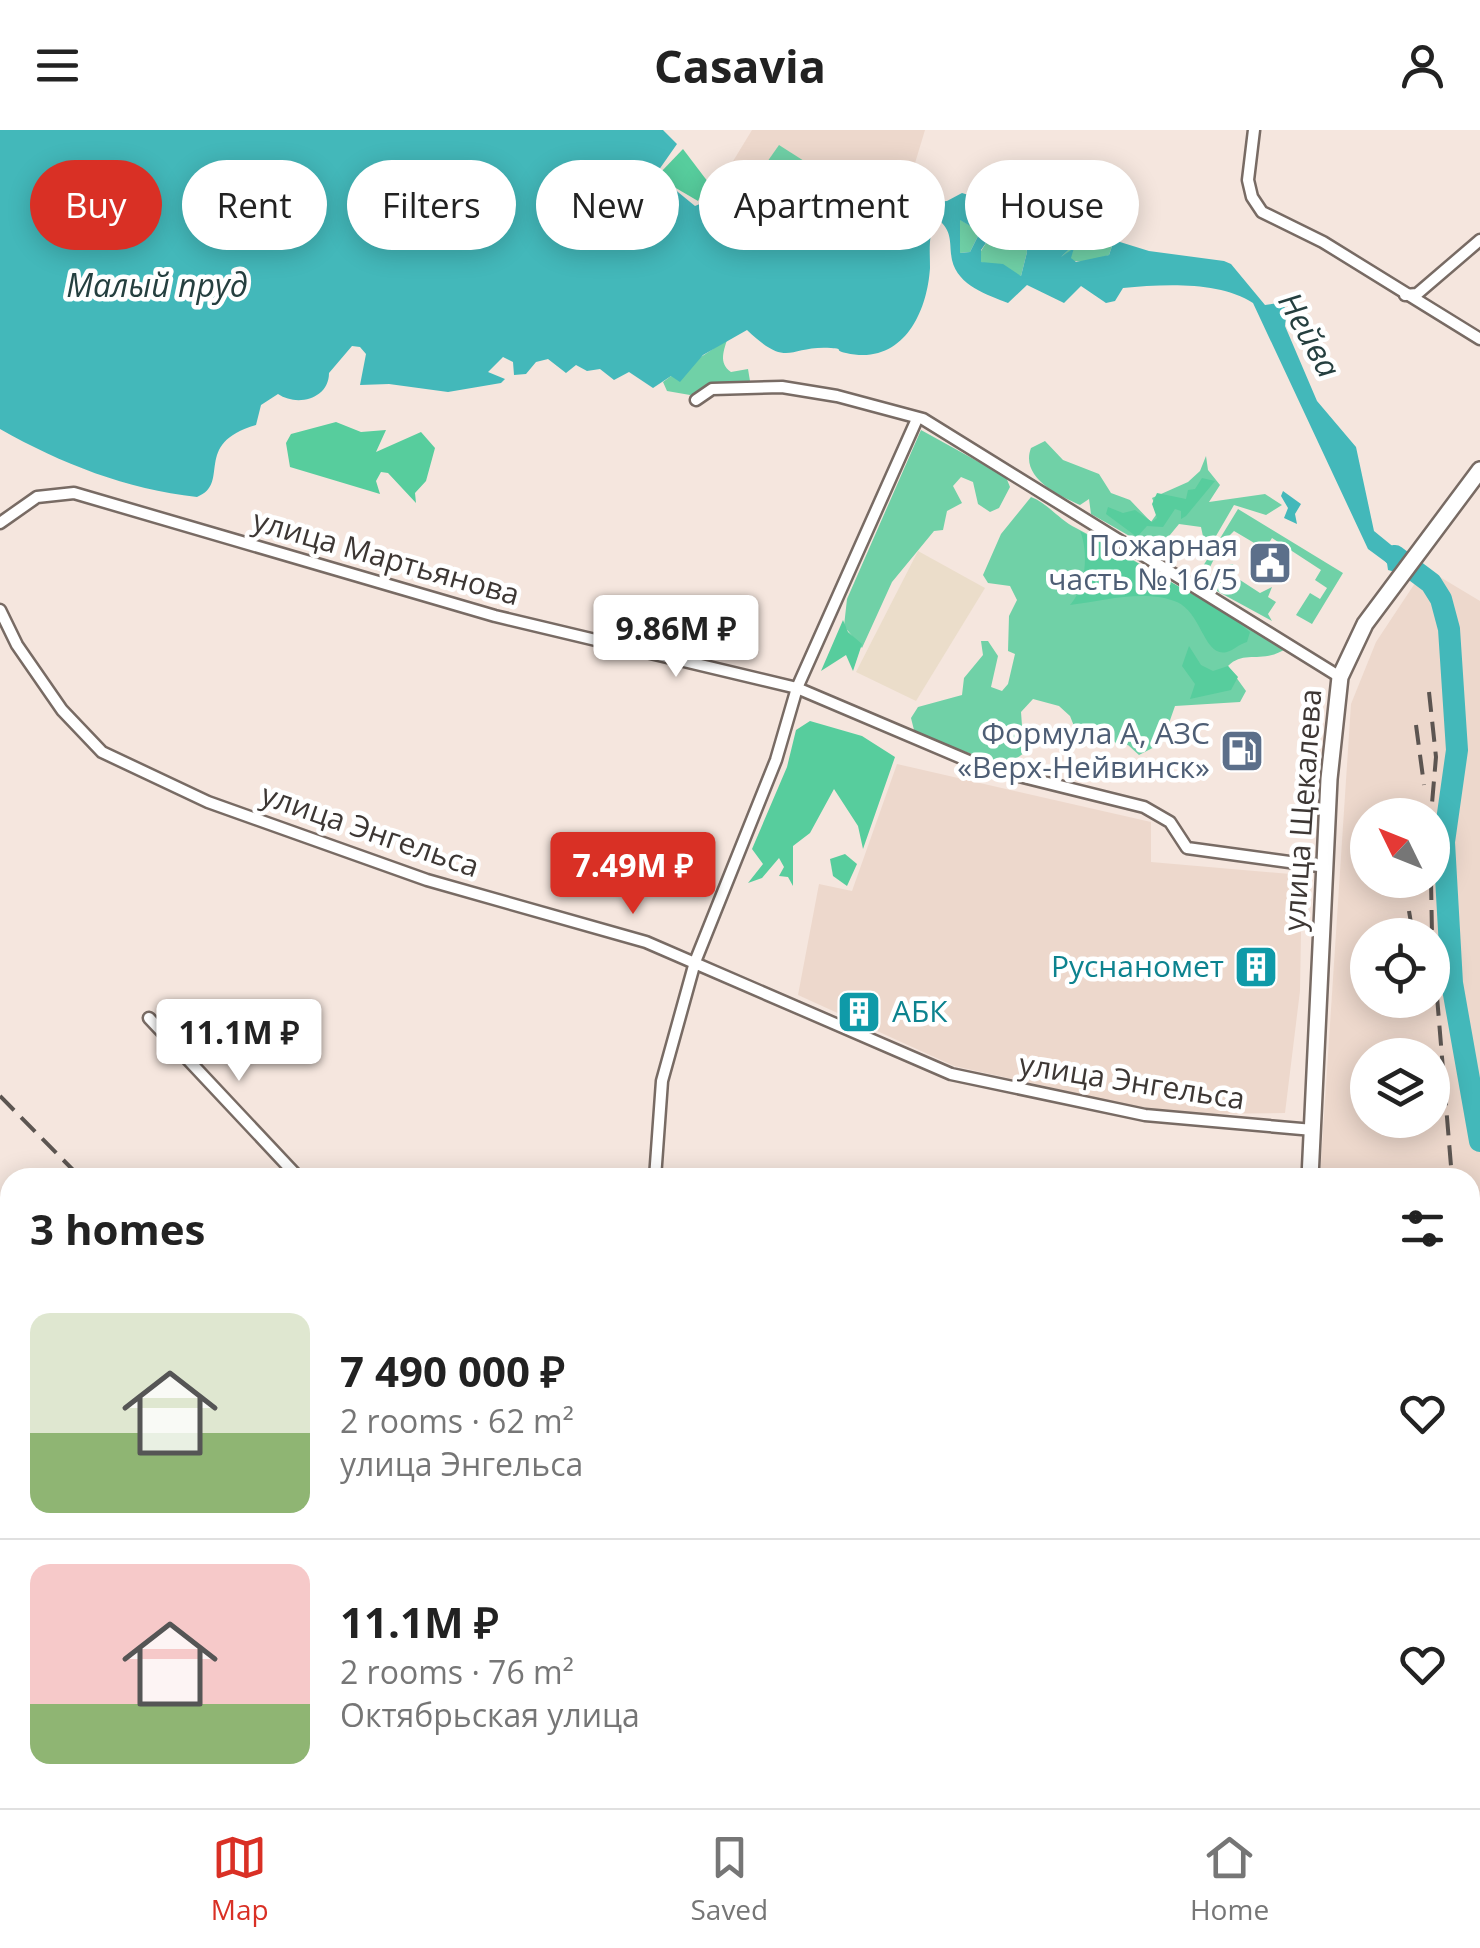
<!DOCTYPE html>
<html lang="en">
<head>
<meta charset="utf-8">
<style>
	:root { --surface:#fff; --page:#f6f6f6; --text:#222; --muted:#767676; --line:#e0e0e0; --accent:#d93025 }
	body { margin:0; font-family:"Open Sans",sans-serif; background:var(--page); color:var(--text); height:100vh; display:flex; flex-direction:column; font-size:38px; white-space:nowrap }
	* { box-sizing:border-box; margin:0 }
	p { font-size:32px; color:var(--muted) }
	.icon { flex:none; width:55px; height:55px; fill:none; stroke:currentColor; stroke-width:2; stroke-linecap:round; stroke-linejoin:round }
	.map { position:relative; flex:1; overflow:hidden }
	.panel { position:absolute; left:0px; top:1038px; width:1480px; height:642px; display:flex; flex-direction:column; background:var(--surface); border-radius:30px 30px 0 0; box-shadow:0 5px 25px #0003 }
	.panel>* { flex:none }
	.top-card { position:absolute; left:30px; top:30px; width:1420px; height:90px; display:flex; gap:20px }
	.needle { width:65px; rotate:313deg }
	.controls { position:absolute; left:1350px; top:668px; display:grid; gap:20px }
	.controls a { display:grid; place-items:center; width:100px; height:100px; border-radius:50%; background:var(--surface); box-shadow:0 5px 25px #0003; font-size:50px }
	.price { position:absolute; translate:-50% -85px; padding:0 22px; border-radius:10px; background:#fff; color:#222; font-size:32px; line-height:65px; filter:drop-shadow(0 2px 5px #0008) }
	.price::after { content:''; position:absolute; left:50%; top:60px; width:30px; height:22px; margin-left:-15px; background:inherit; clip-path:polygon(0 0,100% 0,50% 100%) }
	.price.current { background:var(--accent); color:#fff }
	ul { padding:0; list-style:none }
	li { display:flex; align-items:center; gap:30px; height:250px; padding:0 30px }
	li+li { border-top:2px solid var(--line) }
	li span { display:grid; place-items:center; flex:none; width:280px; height:200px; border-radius:20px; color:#555 }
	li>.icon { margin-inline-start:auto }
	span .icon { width:120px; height:120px; fill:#fffc; stroke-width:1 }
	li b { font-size:42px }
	h2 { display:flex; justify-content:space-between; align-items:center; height:120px; padding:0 30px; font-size:42px }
	.chip { padding:0 35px; border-radius:45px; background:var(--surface); box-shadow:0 5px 25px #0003; font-size:35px; line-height:90px }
	.chip.current { background:var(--accent); color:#fff }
	header { display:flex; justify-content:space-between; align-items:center; height:130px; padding:0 30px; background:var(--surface); font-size:45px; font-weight:700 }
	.dock { display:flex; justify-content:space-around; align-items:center; height:140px; border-top:2px solid var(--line); background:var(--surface); font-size:28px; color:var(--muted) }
	.dock a { display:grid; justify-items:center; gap:5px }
	.dock .current { color:var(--accent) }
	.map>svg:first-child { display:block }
	.commercial { fill:#ebddca }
	.built { fill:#edd8cc; fill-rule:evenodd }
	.green { fill:#70d1a7 }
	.forest { fill:#57cd9d }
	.water { fill:#43b8ba; fill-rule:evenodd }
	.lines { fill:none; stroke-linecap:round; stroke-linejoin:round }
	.river { stroke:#43b8ba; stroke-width:22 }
	.street-casing { stroke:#786b64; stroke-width:15 }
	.primary-casing { stroke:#786b64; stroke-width:20 }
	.street { stroke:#fff; stroke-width:10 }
	.primary { stroke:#fff; stroke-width:15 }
	.rail { stroke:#5c5551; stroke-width:4; stroke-dasharray:20 10; stroke-linecap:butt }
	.labels { text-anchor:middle; stroke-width:9; stroke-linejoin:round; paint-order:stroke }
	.service-label { font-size:30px; fill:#4e5e75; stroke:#fff; text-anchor:end }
	.street-label { font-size:30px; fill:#3d3734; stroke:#fff }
	.culture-label { font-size:30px; fill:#0d838f; stroke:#fff; text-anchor:end }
	.water-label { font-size:32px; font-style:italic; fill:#253f3f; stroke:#fff }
</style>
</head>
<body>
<header><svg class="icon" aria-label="menu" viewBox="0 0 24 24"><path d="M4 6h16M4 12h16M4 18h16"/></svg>Casavia<svg class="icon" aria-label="person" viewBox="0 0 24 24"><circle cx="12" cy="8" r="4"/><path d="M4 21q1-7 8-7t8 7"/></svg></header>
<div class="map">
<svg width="1480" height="1678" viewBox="0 0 1480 1678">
	<rect width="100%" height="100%" fill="#f5e6de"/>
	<g class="commercial">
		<path d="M 918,421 L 985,458 L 916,571 L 856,542 Z"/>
		<path d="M 956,1670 L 1173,1670 L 1173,1678 L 955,1678 Z"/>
	</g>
	<g class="built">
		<path d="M 752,0 L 925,0 L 906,63 L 882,58 L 850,41 L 838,63 L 777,74 L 721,51 Z"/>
		<path d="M 1425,438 L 1480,471 L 1480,1678 L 1282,1678 L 1282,1670 L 1470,1670 L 1470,1048 L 1320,1047 L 1351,574 L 1376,512 ZM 1368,685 L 1432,685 L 1432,750 L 1368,750 ZM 1368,805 L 1432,805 L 1432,870 L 1368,870 ZM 1432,925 L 1432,990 L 1368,990 L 1368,925 Z"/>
		<path d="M 897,634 L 1151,692 L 1151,732 L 1302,745 L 1300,861 L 1285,983 L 1192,984 L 1133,976 L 954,936 L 798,865 L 819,754 L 852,761 Z"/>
		<path d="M 0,1149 L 10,1160 L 10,1670 L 513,1670 L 521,1678 L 0,1678 Z"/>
	</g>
	<g class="green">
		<path d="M 779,15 L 826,45 L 813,68 L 777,74 L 746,62 Z"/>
		<path d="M 959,89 L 980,102 L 970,122 L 960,123 Z"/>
		<path d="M 1023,105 L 1027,122 L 1021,146 L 981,132 L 981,121 L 988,110 L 1017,113 Z"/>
		<path d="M 1100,110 L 1101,116 L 1112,116 L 1109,125 L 1089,132 L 1072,131 L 1069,123 L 1060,128 L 1078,111 Z"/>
		<path d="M 728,207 C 724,220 718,233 731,242 L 748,239 L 750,251 L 690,265 L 667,261 L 663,252 C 683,236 708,225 728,207 Z"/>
		<path d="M 921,300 L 1006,347 L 1010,357 L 999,378 L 990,382 L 978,374 L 973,352 L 961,347 L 953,356 L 962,373 L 947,381 L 943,400 L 934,401 L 892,452 L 862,518 L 844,496 L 847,469 Z"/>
		<path d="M 1045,311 L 1063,330 L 1099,344 L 1111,363 L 1130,370 L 1151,392 L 1158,382 L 1152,368 L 1188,352 L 1200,341 L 1206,326 L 1208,340 L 1220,355 L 1209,372 L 1265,364 L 1282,375 L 1266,385 L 1234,375 L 1216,406 L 1204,411 L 1201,397 L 1179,394 L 1160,417 L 1167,423 L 1162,425 C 1139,411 1115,398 1091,384 L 1089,369 L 1080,375 C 1057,365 1020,347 1031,318 Z"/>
		<path d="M 1031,367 C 1049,374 1059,390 1076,398 C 1147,435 1215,483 1287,518 C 1262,535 1245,519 1228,536 L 1246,561 L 1240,572 L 1175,576 L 1162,613 L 1139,625 L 1128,615 L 1118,616 L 1103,598 L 1078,606 L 1070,586 L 1059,576 L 1033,569 L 1021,582 L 1024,623 L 1006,636 L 915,604 L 911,588 L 918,577 L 962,565 L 964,548 L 983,525 L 981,511 L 988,511 L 998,526 L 991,557 L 1002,561 L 1008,554 L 1015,524 L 1008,521 L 1009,486 L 1017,470 L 1010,456 L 988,453 L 983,445 L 1001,404 Z"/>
		<path d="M 1238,379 L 1343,443 L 1312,494 L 1296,485 L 1310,463 L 1320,469 L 1327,458 L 1315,450 L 1321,440 L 1272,408 L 1260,427 L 1256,414 L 1234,401 L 1222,413 L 1204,449 L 1197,446 Z"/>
		<path d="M 1233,434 L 1237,448 L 1260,463 L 1272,457 L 1268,467 L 1276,472 L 1268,484 L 1272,491 L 1217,461 L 1216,448 L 1224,436 Z"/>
	</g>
	<g class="forest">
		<path d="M 683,19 L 708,52 L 698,71 L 669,54 L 660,43 Z"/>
		<path d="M 336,292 L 361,302 L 386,300 L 376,322 L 421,302 L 435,318 L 426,351 L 415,363 L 416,373 L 388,343 L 381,342 L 376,351 L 380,364 L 290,337 L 286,313 L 291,304 Z"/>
		<path d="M 1202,348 L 1215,351 L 1186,386 L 1181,389 L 1181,381 L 1175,379 L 1163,397 L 1147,396 L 1137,407 L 1106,384 L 1108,377 L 1123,383 L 1135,380 L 1152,392 L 1157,388 L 1152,374 L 1157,363 L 1186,369 L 1188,360 L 1195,359 Z"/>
		<path d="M 1080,401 L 1226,483 L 1250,502 L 1247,512 C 1239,514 1234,520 1227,522 C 1204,528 1202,483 1177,472 C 1144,459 1104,471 1070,475 C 1086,458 1089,422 1080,401 Z"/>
		<path d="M 843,490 L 848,502 L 862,514 L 853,541 L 846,525 L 821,541 Z"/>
		<path d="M 1189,516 L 1201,535 L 1213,541 L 1228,536 L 1238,547 L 1231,560 L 1190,569 L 1195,554 L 1182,536 Z"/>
		<path d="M 810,591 L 862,606 L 895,627 L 863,719 L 858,696 L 834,659 L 810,703 L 793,716 L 793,756 L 788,747 L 779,746 L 784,737 L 779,728 L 762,748 L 748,753 L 763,734 L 752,719 L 787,637 L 796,600 Z"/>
		<path d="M 845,724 L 857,734 L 847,756 L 833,746 L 830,729 Z"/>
	</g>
	<g class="water">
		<path d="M 0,0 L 663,0 L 677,14 L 656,44 L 695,76 L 707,71 L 713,57 C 777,93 791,77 856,70 L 884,92 L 920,73 L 947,71 L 962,63 L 1149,121 L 1224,131 L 1231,134 L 1265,175 L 1278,173 L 1287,179 L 1285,196 L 1317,271 L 1356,317 L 1374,401 L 1423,441 L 1418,448 L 1388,440 L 1387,433 L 1368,419 L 1253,173 C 1220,151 1163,154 1123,158 L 1115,171 L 1106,173 L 1081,156 L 1064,173 L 1027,155 L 1008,173 C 988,165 958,156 952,130 C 949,115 953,104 941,92 L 935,93 C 928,105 930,123 930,138 C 927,184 902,236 846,223 C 832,220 846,219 831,218 C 788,215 789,240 747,200 L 703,225 L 680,252 L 671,246 L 653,258 L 629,242 L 614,250 L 600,239 L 587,241 L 576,235 L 566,243 L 548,229 L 536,232 L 526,244 L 514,245 L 513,232 L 503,227 L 488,242 L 505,249 L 501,253 L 448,262 L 389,254 L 360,255 L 366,224 L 360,217 L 352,216 L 329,243 C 329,269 297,277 278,264 L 261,275 L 256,295 C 191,314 232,353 197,367 C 126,359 62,334 0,299 ZM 960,90 L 980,102 L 970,122 L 960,123 ZM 1023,106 L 1027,122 L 1021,146 L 1003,134 L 981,132 L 981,120 L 988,110 L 1009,116 ZM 1099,110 L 1096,117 L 1112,116 L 1109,125 L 1076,132 L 1071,128 L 1074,118 L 1061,127 L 1078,111 Z"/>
		<path d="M 1283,361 L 1301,374 L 1295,384 L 1297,394 L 1284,388 L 1288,378 L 1281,366 Z"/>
	</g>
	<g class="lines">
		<path class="river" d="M 1395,426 L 1431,453 L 1441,469 L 1449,499 L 1457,620 L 1444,712 L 1452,853 L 1480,1011"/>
		<defs>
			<g id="street">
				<path d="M 1254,0 L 1248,50 L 1252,67 L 1262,82 L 1323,112 L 1480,209"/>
				<path d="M 1405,165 L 1417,164 L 1480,110"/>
				<path d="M 696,270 L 712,259 L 782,257 L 837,266 L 923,289 L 1340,547"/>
				<path d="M 0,393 L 37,367 L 74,363 L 495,486 L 797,558 L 983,637 L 1144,677 L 1170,692 L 1187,718 L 1326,737"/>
				<path d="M 0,480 L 17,515 L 62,580 L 102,622 L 208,672 L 427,750 L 646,812 L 951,944 L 1145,985 L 1313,1000"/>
				<path d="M 149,888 L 299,1048"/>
				<path d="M 655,1048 L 662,951 L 695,832 L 776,630 L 797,558 L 917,289"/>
			</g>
			<g id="primary">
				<path d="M 1310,1048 L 1329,649 L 1340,547 L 1365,494 L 1480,340"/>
				<path d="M 1203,1678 L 1204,1670"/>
			</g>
		</defs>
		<use href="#street" class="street-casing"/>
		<use href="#primary" class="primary-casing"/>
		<use href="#street" class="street"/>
		<use href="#primary" class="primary"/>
		<g class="rail">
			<path d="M 1429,562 L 1436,627 L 1431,685"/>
			<path d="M 1416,595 L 1424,655"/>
			<path d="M 1431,750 L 1432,805"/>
			<path d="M 1409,781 L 1413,805"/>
			<path d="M 1432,806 L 1452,1048"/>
			<path d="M 0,966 L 81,1048"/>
			<path d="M 1470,1265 L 1480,1345"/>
			<path d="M 1470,1606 L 1480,1515"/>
			<path d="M 684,1670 L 692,1678"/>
			<path d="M 1453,1678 L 1455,1670"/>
		</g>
	</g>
	<defs>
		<symbol id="civic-square" viewBox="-11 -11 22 22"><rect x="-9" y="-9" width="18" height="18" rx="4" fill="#5c6f8a" stroke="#fff"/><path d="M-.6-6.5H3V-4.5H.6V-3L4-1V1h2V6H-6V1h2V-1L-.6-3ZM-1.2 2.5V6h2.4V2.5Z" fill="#fff"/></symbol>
		<symbol id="fuel-square" viewBox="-11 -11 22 22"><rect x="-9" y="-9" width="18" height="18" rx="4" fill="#5c6f8a" stroke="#fff"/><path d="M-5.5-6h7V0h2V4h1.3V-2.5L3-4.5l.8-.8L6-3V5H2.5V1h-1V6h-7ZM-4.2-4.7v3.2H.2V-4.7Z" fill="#fff"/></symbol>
		<symbol id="building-square" viewBox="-11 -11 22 22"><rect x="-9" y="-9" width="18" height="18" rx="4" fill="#0f9aa8" stroke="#fff"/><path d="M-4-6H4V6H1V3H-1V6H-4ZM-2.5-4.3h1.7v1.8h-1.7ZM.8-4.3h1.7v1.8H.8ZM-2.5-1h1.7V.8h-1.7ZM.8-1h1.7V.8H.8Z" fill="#fff"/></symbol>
	</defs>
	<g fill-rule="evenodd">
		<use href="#civic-square" x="1245" y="408" width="50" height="50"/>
		<use href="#fuel-square" x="1217" y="596" width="50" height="50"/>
		<use href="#building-square" x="1231" y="812" width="50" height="50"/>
		<use href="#building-square" x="834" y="857" width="50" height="50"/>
	</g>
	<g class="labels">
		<g class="service-label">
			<text x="1238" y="426">Пожарная<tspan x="1238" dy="34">часть № 16/5</tspan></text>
			<text x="1210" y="614">Формула А, АЗС<tspan x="1210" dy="34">«Верх-Нейвинск»</tspan></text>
		</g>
		<g class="street-label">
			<text transform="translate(386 428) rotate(16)" y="10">улица Мартьянова</text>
			<text transform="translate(1303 680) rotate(-86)" y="10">улица Щекалева</text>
			<text transform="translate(370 701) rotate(19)" y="10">улица Энгельса</text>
			<text transform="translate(1132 952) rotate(9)" y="10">улица Энгельса</text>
		</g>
		<g class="culture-label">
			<text x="1224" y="847">Руснаномет</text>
			<text x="892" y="892" text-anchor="start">АБК</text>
		</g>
		<g class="water-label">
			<text x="157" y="167">Малый пруд</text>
			<text transform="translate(1309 205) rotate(61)" y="11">Нейва</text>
		</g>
	</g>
</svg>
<div class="controls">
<a><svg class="needle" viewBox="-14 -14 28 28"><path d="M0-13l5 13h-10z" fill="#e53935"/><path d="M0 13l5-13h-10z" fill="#767676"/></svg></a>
<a><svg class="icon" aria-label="locate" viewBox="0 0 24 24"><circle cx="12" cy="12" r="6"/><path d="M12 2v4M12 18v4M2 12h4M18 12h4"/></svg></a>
<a><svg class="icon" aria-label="layers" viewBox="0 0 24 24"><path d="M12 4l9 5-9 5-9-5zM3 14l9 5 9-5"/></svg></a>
</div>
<b class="price" style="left:676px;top:550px">9.86M ₽</b>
<b class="price current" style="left:633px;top:787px">7.49M ₽</b>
<b class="price" style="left:239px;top:954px">11.1M ₽</b>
<div class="top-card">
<a class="chip current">Buy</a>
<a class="chip">Rent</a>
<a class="chip">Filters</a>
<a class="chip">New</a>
<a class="chip">Apartment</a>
<a class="chip">House</a>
</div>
<section class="panel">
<h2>3 homes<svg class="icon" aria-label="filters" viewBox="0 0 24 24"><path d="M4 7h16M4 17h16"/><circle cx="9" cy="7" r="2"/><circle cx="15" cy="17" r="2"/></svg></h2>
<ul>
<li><span style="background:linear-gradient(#dfe7d0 60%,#8fb573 0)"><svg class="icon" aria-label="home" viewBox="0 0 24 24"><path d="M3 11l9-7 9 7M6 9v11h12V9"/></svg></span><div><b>7 490 000 ₽</b><p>2 rooms · 62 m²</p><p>улица Энгельса</p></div><svg class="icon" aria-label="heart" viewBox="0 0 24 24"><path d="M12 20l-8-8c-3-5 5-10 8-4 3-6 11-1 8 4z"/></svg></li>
<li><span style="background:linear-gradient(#f6c9c9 70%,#8fb573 0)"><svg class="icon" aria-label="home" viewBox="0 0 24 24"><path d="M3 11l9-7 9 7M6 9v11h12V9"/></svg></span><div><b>11.1M ₽</b><p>2 rooms · 76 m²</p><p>Октябрьская улица</p></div><svg class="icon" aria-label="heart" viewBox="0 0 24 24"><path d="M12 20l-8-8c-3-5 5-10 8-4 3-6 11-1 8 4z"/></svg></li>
</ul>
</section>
</div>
<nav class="dock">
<a class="current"><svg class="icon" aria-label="map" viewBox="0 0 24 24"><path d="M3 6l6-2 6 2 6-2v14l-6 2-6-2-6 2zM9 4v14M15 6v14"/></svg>Map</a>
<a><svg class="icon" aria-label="saved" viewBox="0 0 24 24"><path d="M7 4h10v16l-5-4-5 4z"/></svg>Saved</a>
<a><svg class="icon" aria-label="home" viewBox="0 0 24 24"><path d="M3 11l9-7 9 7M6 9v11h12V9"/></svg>Home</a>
</nav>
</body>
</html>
